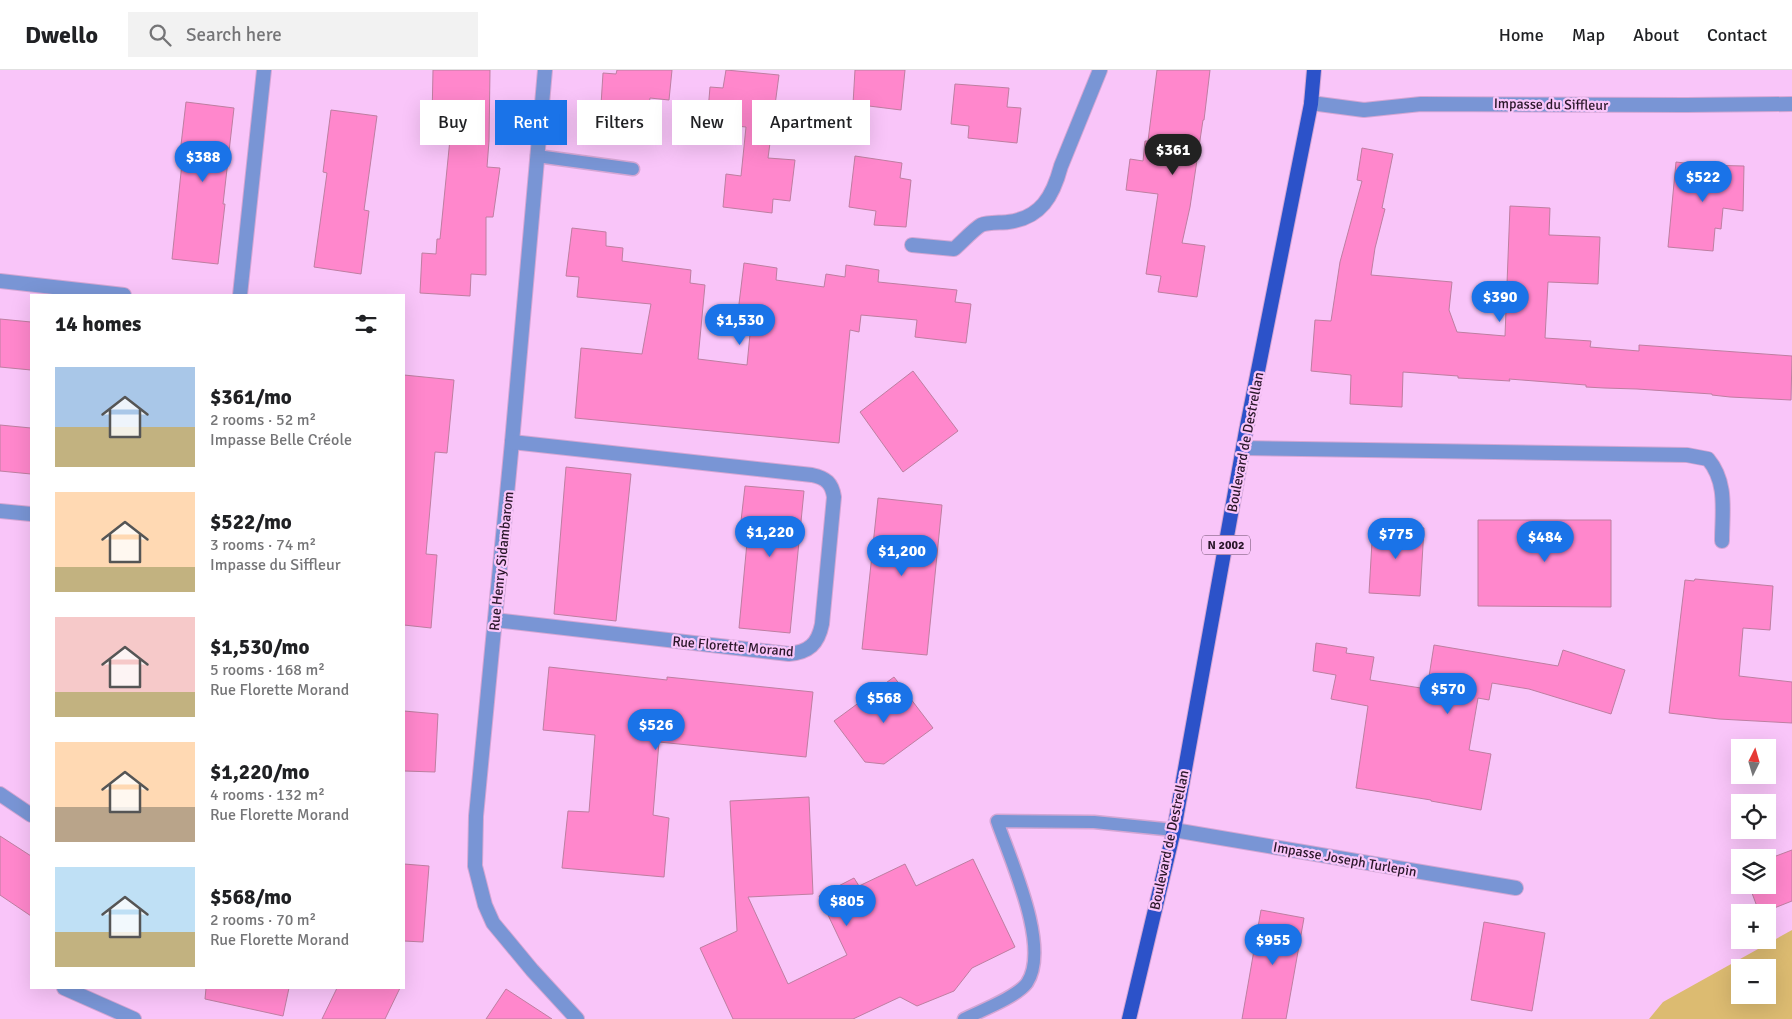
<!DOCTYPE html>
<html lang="en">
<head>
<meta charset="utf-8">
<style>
	:root { --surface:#fff; --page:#f2f2f2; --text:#202124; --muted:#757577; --line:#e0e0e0; --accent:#1a73e8 }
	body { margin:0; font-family:Signika,sans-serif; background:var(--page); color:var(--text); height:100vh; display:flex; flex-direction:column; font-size:19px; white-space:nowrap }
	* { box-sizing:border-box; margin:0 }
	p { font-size:16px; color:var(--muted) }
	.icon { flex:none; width:28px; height:28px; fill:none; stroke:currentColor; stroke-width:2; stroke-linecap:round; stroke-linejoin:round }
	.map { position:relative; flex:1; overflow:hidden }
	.sheet { position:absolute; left:30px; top:224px; width:375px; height:695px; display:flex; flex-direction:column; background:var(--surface); border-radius:0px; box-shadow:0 5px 20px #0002 }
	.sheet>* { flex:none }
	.guide { position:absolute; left:420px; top:30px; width:475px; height:45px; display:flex; gap:10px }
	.needle { width:32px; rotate:5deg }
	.buttons { position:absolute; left:1731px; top:669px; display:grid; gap:10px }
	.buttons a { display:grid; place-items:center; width:45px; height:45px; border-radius:0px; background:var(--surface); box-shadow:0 5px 20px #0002; font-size:25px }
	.price { position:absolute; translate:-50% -42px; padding:0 11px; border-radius:18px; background:var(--accent); color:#fff; font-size:16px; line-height:32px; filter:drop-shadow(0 1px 2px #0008) }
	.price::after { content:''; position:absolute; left:50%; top:30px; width:15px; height:11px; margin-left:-8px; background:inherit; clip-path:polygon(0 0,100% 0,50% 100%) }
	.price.on { background:#222; color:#fff }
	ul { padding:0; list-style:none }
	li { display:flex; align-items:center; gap:15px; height:125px; padding:0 25px }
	li span { display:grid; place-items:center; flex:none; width:140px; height:100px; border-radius:0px; color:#555 }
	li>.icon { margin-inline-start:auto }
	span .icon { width:60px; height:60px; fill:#fffc; stroke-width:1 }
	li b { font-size:21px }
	h2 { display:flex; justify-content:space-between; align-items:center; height:60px; padding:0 25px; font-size:21px }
	.tag { padding:0 18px; border-radius:0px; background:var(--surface); box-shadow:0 5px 20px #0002; font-size:18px; line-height:45px }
	.tag.on { background:var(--accent); color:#fff }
	header { display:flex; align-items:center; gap:30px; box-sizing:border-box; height:70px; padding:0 25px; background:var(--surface); border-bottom:1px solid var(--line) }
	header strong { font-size:24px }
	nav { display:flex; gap:28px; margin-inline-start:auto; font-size:18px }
	.search { width:350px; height:45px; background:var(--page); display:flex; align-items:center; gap:12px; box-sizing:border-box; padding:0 18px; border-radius:0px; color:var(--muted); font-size:19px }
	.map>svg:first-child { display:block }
	.green { fill:#dcbb71; fill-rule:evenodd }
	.building { fill:#ff87cc; stroke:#be7ea1 }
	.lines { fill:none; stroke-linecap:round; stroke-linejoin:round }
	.service-casing { stroke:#d4a6d4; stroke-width:15 }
	.minor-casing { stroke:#d4a6d4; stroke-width:16 }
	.primary-casing { stroke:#d4a6d4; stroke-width:16 }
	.service { stroke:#7995d5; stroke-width:12 }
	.minor { stroke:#7995d5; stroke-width:14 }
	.primary { stroke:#2c52c9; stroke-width:14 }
	.labels { text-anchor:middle; stroke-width:4.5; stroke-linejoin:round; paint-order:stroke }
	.shield { fill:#f9c5f9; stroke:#674a67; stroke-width:1 }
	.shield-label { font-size:12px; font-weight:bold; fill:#291629 }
	.street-label { font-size:14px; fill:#291629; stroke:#f9c5f9 }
</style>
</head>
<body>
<header>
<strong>Dwello</strong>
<div class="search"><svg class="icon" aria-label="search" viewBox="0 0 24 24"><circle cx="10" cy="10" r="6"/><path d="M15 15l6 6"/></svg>Search here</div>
<nav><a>Home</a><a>Map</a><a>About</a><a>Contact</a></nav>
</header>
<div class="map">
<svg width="1792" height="949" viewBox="0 0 1792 949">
	<rect width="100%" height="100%" fill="#f9c5f9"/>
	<path class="green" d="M 1792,860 L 1792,949 L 1649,949 L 1663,932 ZM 1740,898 L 1768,898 L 1768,925 L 1740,925 Z"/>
	<g class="building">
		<path d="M 433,0 L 490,0 L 489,71 L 487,97 L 500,98 L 493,147 L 486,147 L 486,205 L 471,204 L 470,226 L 420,223 L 422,183 L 436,184 L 437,169 L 440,169 L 452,49 L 432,49 Z"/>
		<path d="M 617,0 L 672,0 L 669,30 L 650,28 L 648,42 L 601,35 L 603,3 L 616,4 Z"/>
		<path d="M 726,0 L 779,5 L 768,88 L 795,90 L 790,131 L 773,129 L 772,143 L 723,137 L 726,104 L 741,106 L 746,57 L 707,53 L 710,17 L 723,18 Z"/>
		<path d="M 855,0 L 905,0 L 901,40 L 853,34 Z"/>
		<path d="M 1157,0 L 1210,0 L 1204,50 L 1203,50 L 1190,137 L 1182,173 L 1205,176 L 1197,227 L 1158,222 L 1161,206 L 1146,204 L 1158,124 L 1126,120 L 1130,89 L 1143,91 L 1145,71 L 1148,71 Z"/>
		<path d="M 955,14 L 1009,18 L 1007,37 L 1021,38 L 1017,73 L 968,68 L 969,56 L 951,54 Z"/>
		<path d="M 186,32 L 234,38 L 223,134 L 225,134 L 218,194 L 172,189 L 182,93 L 179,92 Z"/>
		<path d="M 331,40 L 377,46 L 364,140 L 369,141 L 361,204 L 314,197 L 327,103 L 323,102 Z"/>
		<path d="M 1362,78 L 1393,84 L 1382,138 L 1385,139 L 1375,178 L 1371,205 L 1452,212 L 1449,240 L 1457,262 L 1505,266 L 1510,136 L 1550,138 L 1549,165 L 1600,167 L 1598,214 L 1548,212 L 1545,268 L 1591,271 L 1590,277 L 1639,281 L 1639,275 L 1792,286 L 1791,330 L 1730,327 L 1712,325 L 1712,324 L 1637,319 L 1604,318 L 1586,317 L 1586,315 L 1509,309 L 1510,311 L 1476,309 L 1458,308 L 1458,306 L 1403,302 L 1402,337 L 1350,334 L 1351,305 L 1311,301 L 1315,250 L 1331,251 L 1340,192 L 1362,111 L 1357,110 Z"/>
		<path d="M 855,86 L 902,93 L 900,108 L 911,110 L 906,157 L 874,155 L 876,141 L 849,137 Z"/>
		<path d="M 1676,92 L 1701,95 L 1744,96 L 1743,141 L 1723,138 L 1721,159 L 1715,158 L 1713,181 L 1668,177 Z"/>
		<path d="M 572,158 L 606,162 L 606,176 L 623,178 L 622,191 L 691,200 L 690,213 L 705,215 L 698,289 L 747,295 L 752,244 L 738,242 L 744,193 L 777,198 L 776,210 L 824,217 L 826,204 L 845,207 L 846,195 L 879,200 L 878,212 L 957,220 L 955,232 L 971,234 L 966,273 L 915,267 L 917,250 L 861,245 L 859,262 L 850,260 L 839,373 L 575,348 L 581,278 L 642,284 L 651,234 L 577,227 L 579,207 L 566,206 Z"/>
		<path d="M 0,249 L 31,252 L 31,300 L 0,297 Z"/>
		<path d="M 913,301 L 958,361 L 903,402 L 860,342 Z"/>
		<path d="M 404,305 L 454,310 L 447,383 L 435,382 L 426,484 L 437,485 L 431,558 L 404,555 Z"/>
		<path d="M 0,355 L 31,358 L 31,404 L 0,401 Z"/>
		<path d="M 566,397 L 631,404 L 616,551 L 554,544 Z"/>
		<path d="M 745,416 L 804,421 L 790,563 L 739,558 L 749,451 L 741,451 Z"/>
		<path d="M 878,428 L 942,435 L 927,585 L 862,579 Z"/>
		<path d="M 1478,450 L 1611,450 L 1611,537 L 1478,536 Z"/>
		<path d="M 1373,455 L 1424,458 L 1420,526 L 1369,523 Z"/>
		<path d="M 1695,509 L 1773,516 L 1770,560 L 1743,558 L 1739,606 L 1792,612 L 1792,653 L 1719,649 L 1669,643 L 1685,510 L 1694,511 Z"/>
		<path d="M 1316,573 L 1347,578 L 1346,583 L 1374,587 L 1370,610 L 1427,619 L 1434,575 L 1558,596 L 1563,580 L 1625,600 L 1611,644 L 1529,619 L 1492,613 L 1489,630 L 1478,628 L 1469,680 L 1491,684 L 1481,740 L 1431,731 L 1431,730 L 1356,718 L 1368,636 L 1331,629 L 1336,605 L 1313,601 Z"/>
		<path d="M 549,597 L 667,610 L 667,607 L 813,622 L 806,687 L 659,672 L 653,745 L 669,748 L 664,807 L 562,798 L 568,741 L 589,742 L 595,665 L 543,660 Z"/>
		<path d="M 894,607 L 933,658 L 884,694 L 865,692 L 834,651 Z"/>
		<path d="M 404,641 L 438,644 L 435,702 L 404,701 Z"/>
		<path d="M 809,727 L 813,824 L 748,827 L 788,914 L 847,885 L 819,826 L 854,808 L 859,816 L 905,794 L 916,816 L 973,789 L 1015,877 L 972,898 L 954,921 L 917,936 L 900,927 L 853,949 L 733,949 L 700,878 L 737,861 L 730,731 Z"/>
		<path d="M 0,766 L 31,786 L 31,846 L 0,825 Z"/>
		<path d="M 1792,780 L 1792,831 L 1764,842 L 1759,842 L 1749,815 L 1768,815 L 1768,789 Z"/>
		<path d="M 404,794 L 429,796 L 423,872 L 404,871 Z"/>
		<path d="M 1261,840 L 1304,848 L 1286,949 L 1242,949 Z"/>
		<path d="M 1484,852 L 1545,863 L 1532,941 L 1471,930 Z"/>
		<path d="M 206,918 L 289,918 L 283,946 L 205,929 Z"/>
		<path d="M 337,918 L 400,918 L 385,949 L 322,949 Z"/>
		<path d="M 506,919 L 552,949 L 486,949 Z"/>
	</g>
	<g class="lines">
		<defs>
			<g id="service">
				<path d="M 537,86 L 633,99"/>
				<path d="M 964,949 C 980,941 1017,927 1027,913 C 1051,877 1010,789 997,751 L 1094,752 L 1174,760"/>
			</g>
			<g id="minor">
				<path d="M 545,0 L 512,372 L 476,746 L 475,796 L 485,835 L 493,853 L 532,900 L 577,949"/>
				<path d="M 1311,33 L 1364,40 L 1421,34 L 1686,35 L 1792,34"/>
				<path d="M 912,175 L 954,179 C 961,173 974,159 981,155 C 988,152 1001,153 1008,152 C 1041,148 1053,126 1061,96 L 1100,0"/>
				<path d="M 0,211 L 124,225"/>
				<path d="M 240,225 L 264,0"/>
				<path d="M 1244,378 L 1687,385 L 1708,389 C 1728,413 1722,442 1722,471"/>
				<path d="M 0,441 L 31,444"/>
				<path d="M 495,550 L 789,584 C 809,582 818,574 822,554 L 834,427 C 832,413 826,408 812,405 L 512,372"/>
				<path d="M 0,724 L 31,745"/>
				<path d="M 1174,760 L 1516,818"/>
				<path d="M 64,918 L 134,949"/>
			</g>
			<path id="primary" d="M 1129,949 L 1174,760 L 1246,361 L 1311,34 L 1314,0"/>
		</defs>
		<use href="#service" class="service-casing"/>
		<use href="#minor" class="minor-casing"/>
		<use href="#primary" class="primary-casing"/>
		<use href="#service" class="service"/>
		<use href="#minor" class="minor"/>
		<use href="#primary" class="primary"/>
	</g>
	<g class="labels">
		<rect class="shield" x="1202" y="465.5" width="48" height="19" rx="4"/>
		<g class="shield-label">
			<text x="1226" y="479">N 2002</text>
		</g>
		<g class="street-label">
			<text transform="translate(1551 34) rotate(1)" y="5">Impasse du Siffleur</text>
			<text transform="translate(1245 372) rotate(-79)" y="5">Boulevard de Destrellan</text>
			<text transform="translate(501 491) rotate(-84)" y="5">Rue Henry Sidambarom</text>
			<text transform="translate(733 576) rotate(5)" y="5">Rue Florette Morand</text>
			<text transform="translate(1169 770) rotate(-78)" y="5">Boulevard de Destrellan</text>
			<text transform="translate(1345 789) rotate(10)" y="5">Impasse Joseph Turlepin</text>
		</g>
	</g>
</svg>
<div class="buttons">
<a><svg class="needle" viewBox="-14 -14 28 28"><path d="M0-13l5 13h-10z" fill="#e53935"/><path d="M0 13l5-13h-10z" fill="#757577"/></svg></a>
<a><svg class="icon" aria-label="locate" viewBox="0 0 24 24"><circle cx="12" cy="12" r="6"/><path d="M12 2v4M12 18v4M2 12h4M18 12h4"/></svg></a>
<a><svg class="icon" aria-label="layers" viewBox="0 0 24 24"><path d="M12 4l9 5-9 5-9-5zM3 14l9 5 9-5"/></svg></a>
<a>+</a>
<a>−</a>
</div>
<b class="price on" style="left:1173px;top:106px">$361</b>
<b class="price" style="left:203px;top:113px">$388</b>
<b class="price" style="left:1703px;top:133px">$522</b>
<b class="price" style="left:1500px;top:253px">$390</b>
<b class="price" style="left:740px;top:276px">$1,530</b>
<b class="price" style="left:770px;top:488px">$1,220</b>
<b class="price" style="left:1396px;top:490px">$775</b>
<b class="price" style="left:1545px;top:493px">$484</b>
<b class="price" style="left:902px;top:507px">$1,200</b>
<b class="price" style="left:1448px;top:645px">$570</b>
<b class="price" style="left:884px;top:654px">$568</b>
<b class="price" style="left:656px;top:681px">$526</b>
<b class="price" style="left:847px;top:857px">$805</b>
<b class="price" style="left:1273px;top:896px">$955</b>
<div class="guide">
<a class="tag">Buy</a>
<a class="tag on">Rent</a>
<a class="tag">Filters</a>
<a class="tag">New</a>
<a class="tag">Apartment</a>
</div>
<section class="sheet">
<h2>14 homes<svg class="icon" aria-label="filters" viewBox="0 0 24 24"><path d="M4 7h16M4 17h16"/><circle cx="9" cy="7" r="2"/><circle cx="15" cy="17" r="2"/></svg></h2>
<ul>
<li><span style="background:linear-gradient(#a9c7e8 60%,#c2b280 0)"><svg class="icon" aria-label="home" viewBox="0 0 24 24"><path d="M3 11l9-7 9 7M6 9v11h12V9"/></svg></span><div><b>$361/mo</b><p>2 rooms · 52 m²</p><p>Impasse Belle Créole</p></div></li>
<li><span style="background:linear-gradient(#ffd9b3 75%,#c2b280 0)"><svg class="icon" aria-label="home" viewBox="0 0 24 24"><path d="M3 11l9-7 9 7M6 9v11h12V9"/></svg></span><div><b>$522/mo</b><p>3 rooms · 74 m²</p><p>Impasse du Siffleur</p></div></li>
<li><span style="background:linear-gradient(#f6c9c9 75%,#c2b280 0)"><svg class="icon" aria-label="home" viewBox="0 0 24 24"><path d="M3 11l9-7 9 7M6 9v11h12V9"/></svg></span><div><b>$1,530/mo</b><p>5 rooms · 168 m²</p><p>Rue Florette Morand</p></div></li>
<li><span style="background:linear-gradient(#ffd9b3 65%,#b9a48a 0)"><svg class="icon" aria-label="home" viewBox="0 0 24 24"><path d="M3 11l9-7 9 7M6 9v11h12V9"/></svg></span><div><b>$1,220/mo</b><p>4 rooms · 132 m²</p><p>Rue Florette Morand</p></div></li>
<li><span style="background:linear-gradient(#bfe0f5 65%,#c2b280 0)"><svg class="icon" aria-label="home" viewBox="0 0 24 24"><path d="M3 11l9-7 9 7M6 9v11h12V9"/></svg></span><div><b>$568/mo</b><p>2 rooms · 70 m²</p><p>Rue Florette Morand</p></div></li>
</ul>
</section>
</div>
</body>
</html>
